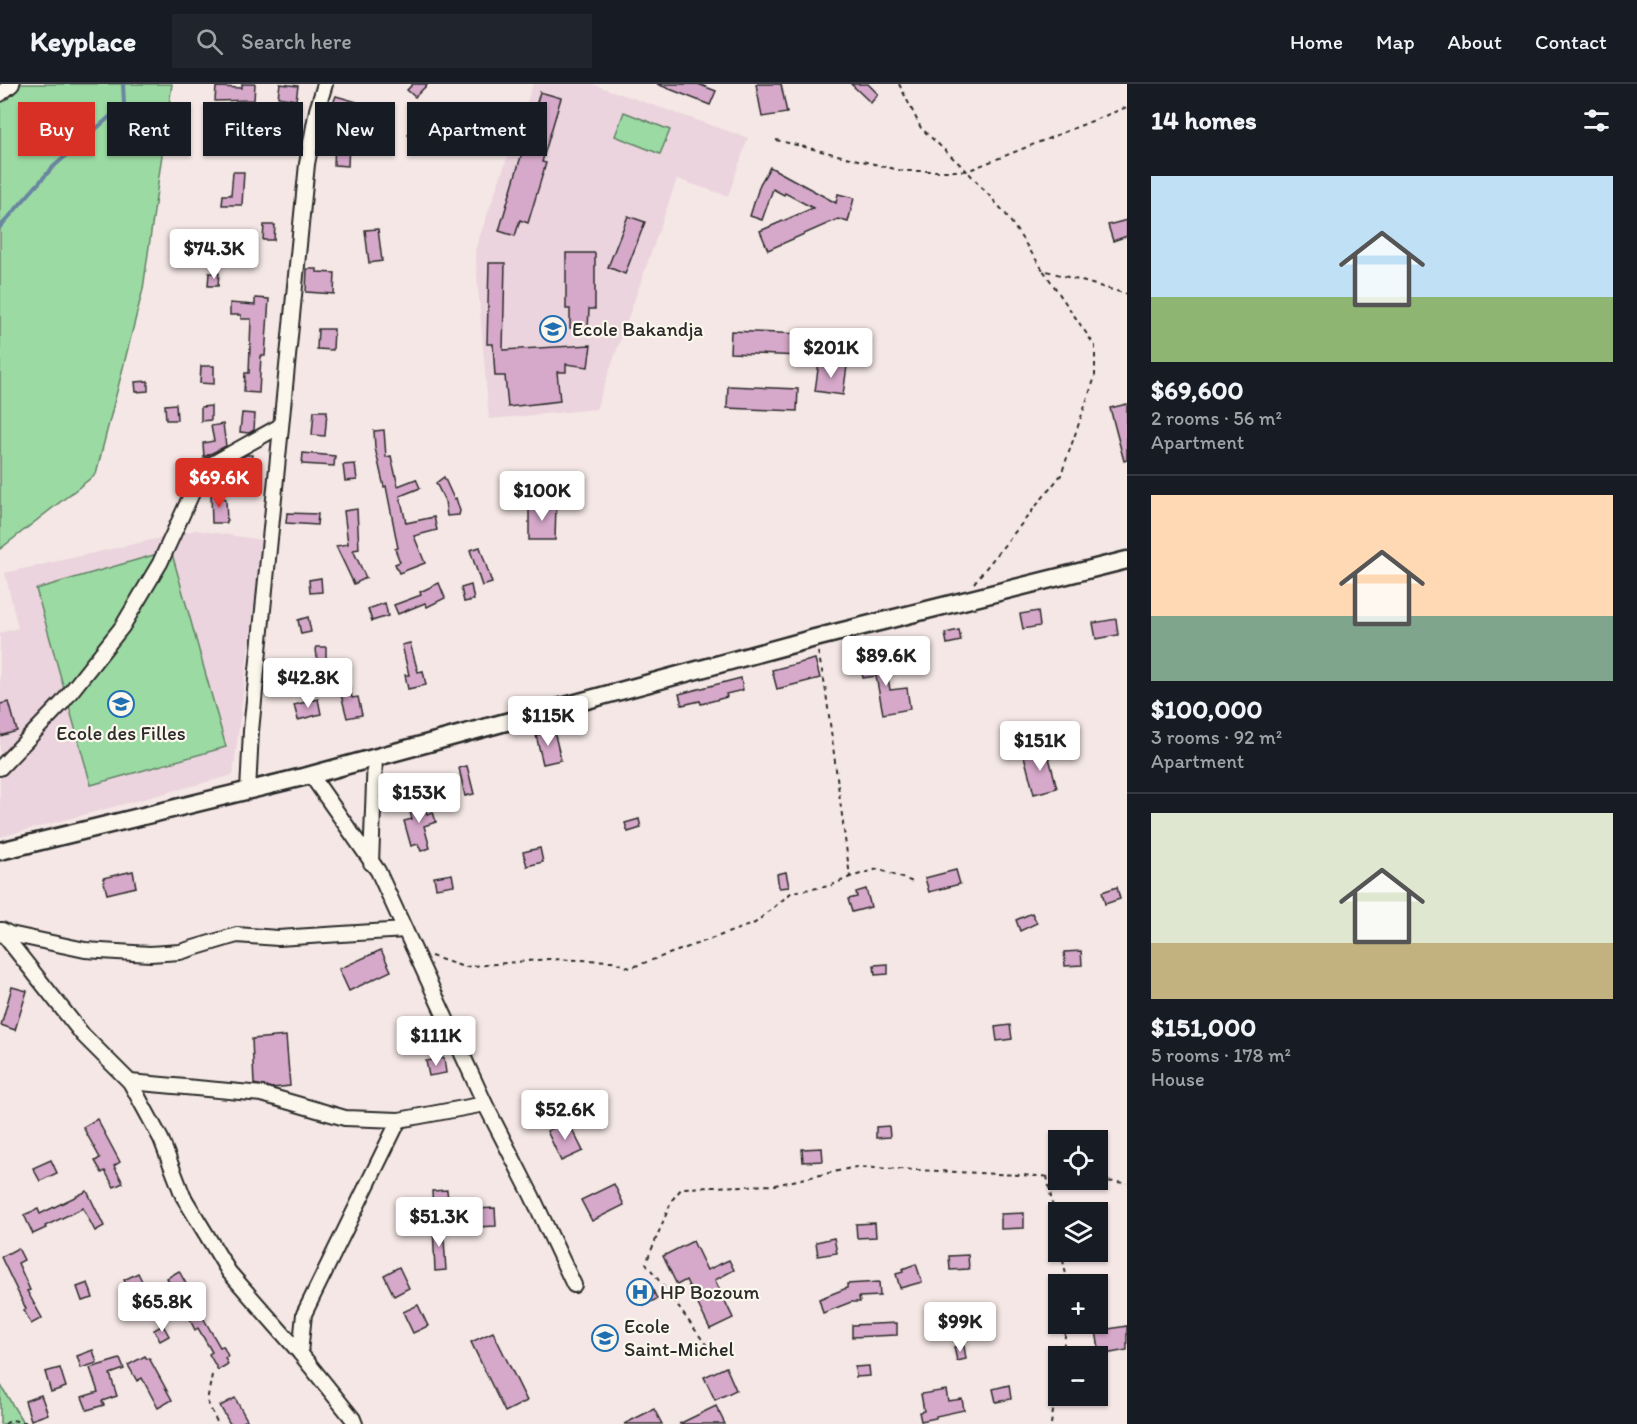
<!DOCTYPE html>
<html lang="en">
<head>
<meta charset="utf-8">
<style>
	:root { --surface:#171b24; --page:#20242c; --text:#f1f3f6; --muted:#9ea1a6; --line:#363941; --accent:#d93025 }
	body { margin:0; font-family:Itim,sans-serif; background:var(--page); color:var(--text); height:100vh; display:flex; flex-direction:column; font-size:22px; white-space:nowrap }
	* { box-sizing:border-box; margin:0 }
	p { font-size:20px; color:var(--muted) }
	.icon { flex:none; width:33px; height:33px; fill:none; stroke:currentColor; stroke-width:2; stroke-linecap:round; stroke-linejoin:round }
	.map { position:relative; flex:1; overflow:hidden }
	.side { display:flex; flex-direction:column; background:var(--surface); width:510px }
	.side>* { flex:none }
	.hud { position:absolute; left:18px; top:18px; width:570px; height:54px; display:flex; gap:12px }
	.tools { position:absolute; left:1048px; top:1046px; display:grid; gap:12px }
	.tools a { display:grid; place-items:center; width:60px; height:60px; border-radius:0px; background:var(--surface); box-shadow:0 2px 4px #0004; font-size:30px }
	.price { position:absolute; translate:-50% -51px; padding:0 14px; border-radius:6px; background:#fff; color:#222; font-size:20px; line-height:39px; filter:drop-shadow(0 2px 3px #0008) }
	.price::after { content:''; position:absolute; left:50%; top:36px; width:18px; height:14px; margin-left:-9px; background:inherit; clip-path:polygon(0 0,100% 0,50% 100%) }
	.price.current { background:var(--accent); color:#fff }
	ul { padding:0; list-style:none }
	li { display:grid; align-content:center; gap:12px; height:318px; padding:0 24px }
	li+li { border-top:2px solid var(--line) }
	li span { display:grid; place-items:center; height:186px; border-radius:0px; color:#555 }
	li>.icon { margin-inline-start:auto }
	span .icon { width:108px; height:108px; fill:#fffc; stroke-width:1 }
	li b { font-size:26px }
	h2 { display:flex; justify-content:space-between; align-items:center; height:72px; padding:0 24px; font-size:26px }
	.pill { padding:0 21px; border-radius:0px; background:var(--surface); box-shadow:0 2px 4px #0004; font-size:21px; line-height:54px }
	.pill.current { background:var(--accent); color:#fff }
	header { display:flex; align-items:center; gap:36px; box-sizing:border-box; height:84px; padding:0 30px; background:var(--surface); border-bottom:2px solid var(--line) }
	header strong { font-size:28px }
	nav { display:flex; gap:33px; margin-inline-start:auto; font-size:21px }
	.search { width:420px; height:54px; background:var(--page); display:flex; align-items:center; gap:15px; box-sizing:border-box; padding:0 21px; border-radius:0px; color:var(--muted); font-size:22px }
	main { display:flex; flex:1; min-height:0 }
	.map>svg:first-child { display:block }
	.built { fill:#ebd4dd }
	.green { fill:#9bdaa3; stroke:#638267; stroke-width:1.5 }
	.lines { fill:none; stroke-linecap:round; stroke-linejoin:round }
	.stream { stroke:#6985a0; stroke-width:4 }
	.building { fill:#d6a8ca; stroke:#2b2b2b; stroke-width:1.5 }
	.minor-casing { stroke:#2b2b2b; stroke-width:18 }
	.major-casing { stroke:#2b2b2b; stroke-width:21 }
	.path { stroke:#2b2b2b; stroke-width:2; stroke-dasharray:4.5 4.5; stroke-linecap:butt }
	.minor { stroke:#fbf7ec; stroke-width:14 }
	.major { stroke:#fbf7ec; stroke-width:16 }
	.labels { text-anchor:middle; stroke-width:4.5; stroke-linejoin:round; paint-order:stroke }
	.poi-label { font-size:20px; fill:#2b2b2b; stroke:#fbf7ec; text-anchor:start }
</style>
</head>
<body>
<header>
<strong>Keyplace</strong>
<div class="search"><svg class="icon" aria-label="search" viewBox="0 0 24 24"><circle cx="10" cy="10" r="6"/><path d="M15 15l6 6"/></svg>Search here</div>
<nav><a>Home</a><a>Map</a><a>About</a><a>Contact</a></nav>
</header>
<main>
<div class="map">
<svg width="1127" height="1340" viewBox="0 0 1127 1340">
	<rect width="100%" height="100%" fill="#f4e7e5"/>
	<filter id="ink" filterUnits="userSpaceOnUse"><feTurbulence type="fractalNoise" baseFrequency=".0167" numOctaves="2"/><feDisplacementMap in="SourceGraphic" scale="12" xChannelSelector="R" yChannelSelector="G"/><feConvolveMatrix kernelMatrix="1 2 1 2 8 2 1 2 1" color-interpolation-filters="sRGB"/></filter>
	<g filter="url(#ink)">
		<g class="built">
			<path d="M 533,0 L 592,0 L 748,54 L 728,112 L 677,95 L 596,325 L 489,335 L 475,166 Z"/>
			<path d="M 196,446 L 262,456 L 233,691 L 0,753 L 0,549 L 18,544 L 5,489 Z"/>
		</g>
		<g class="green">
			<path d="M 0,0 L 172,0 L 143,205 L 96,390 L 0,465 Z"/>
			<path d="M 624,28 L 670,46 L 660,70 L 615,52 Z"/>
			<path d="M 171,466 L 226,663 L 91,701 L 36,505 Z"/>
			<path d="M 0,1300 L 24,1340 L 0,1340 Z"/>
		</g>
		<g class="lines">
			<path class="stream" d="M 0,143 L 52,84 L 124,20 L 123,0"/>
		</g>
		<g class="building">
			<path d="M 242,0 L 255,0 L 254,16 L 215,17 L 216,3 L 242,4 Z"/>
			<path d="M 280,0 L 298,2 L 296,16 L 278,13 Z"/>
			<path d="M 413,0 L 428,0 L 415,13 L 407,6 Z"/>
			<path d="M 657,0 L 698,0 L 716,7 L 710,21 Z"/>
			<path d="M 756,0 L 781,0 L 787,29 L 762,33 Z"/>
			<path d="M 851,0 L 868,0 L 878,10 L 871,19 Z"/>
			<path d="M 540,8 L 561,14 L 542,78 L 546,79 L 528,139 L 520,136 L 515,152 L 499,147 Z"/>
			<path d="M 336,12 L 357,18 L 351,34 L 341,30 L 342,25 L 332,22 Z"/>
			<path d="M 425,31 L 437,42 L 443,35 L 454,44 L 447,51 L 456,59 L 451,65 L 428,47 L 418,59 L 408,51 Z"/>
			<path d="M 238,43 L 247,43 L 247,57 L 237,56 Z"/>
			<path d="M 335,57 L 349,58 L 348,82 L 334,81 Z"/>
			<path d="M 770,83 L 836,119 L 838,110 L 854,114 L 848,138 L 838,135 L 768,166 L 760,147 L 813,124 L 785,109 L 784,111 L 773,105 L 762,136 L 750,132 L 760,100 Z"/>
			<path d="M 233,88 L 244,88 L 242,121 L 222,121 L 223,111 L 231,111 Z"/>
			<path d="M 628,132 L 645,138 L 625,190 L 608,183 Z"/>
			<path d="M 1127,136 L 1127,152 L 1113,157 L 1108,141 Z"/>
			<path d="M 264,141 L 275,141 L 274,156 L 263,156 Z"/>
			<path d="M 378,145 L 382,177 L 369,179 L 365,146 Z"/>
			<path d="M 566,169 L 595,169 L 595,225 L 589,225 L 588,245 L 570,244 L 570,225 L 566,225 Z"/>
			<path d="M 489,179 L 505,179 L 503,266 L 591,261 L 588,283 L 566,280 L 566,288 L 557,288 L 560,317 L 508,323 L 505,292 L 495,292 L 493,260 L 487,260 Z"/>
			<path d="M 307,185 L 317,185 L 317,188 L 335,189 L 334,210 L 306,208 Z"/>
			<path d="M 209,189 L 219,189 L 218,202 L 208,202 Z"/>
			<path d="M 255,214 L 269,215 L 265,272 L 261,272 L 259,309 L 244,308 L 245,289 L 249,289 L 251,235 L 241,235 L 241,231 L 230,231 L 230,219 L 255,221 Z"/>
			<path d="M 318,245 L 334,245 L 333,266 L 317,265 Z"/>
			<path d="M 731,247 L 801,250 L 800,272 L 730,269 Z"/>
			<path d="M 819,278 L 847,282 L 843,311 L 815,307 Z"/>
			<path d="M 201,282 L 214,282 L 214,300 L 200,299 Z"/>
			<path d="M 148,297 L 148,307 L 136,308 L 135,298 Z"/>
			<path d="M 728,302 L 798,305 L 797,327 L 727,324 Z"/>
			<path d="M 176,320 L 177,336 L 166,336 L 165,321 Z"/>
			<path d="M 1127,320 L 1127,376 L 1124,377 L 1110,324 Z"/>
			<path d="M 211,322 L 211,336 L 201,337 L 201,323 Z"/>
			<path d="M 314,327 L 327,327 L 325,352 L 312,351 Z"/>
			<path d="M 242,329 L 255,330 L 254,346 L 249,349 L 240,348 Z"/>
			<path d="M 223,340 L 226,362 L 204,373 L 203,359 L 214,357 L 211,342 Z"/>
			<path d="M 384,346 L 386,373 L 391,372 L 398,402 L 416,395 L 420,404 L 400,412 L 406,439 L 434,433 L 437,446 L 414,452 L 425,479 L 399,489 L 395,480 L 400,478 L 395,465 L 398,464 L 386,402 L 384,403 L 375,364 L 374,347 Z"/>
			<path d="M 303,369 L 335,372 L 334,382 L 302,380 Z"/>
			<path d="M 246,371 L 252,371 L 252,395 L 236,395 L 237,376 Z"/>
			<path d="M 355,380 L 357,396 L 345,397 L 343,381 Z"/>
			<path d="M 444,393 L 454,415 L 456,414 L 460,427 L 459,431 L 447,432 L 445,417 L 436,399 Z"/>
			<path d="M 211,409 L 226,415 L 227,439 L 212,439 Z"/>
			<path d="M 529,420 L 556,420 L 555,456 L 529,456 Z"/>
			<path d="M 357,425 L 359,465 L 353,466 L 366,494 L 354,500 L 336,462 L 348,460 L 344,427 Z"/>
			<path d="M 287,429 L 318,430 L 317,441 L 286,439 Z"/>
			<path d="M 480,463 L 492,499 L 482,502 L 470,466 Z"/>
			<path d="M 321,494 L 322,508 L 310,509 L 309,496 Z"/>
			<path d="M 439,499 L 445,514 L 427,523 L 425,519 L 398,530 L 394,521 L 421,511 L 420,508 Z"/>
			<path d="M 471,501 L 474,516 L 464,518 L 461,504 Z"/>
			<path d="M 385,519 L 388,532 L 372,537 L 368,525 Z"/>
			<path d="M 1038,527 L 1040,542 L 1023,545 L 1020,530 Z"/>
			<path d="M 308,533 L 311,548 L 301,550 L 298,536 Z"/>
			<path d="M 1116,535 L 1118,551 L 1096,555 L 1093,539 Z"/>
			<path d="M 959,546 L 961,557 L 947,560 L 945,549 Z"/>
			<path d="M 410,559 L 418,588 L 423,587 L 426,601 L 408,605 L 405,591 L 409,591 L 402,561 Z"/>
			<path d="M 316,563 L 326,563 L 326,575 L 317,576 Z"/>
			<path d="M 815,575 L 820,594 L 777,605 L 772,586 Z"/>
			<path d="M 885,575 L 890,606 L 907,604 L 910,625 L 883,630 L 876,592 L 863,594 L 860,579 Z"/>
			<path d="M 348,593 L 352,614 L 358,613 L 362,631 L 347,634 L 337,595 Z"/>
			<path d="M 741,594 L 743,606 L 726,610 L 727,613 L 701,620 L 700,617 L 682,621 L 679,610 Z"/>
			<path d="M 318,615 L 321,630 L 298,636 L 294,621 Z"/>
			<path d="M 9,618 L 17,647 L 0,652 L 0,620 Z"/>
			<path d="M 554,647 L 561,676 L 543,680 L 536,651 Z"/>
			<path d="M 1047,666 L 1057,704 L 1034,710 L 1024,672 Z"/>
			<path d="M 467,682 L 474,710 L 465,712 L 459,684 Z"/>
			<path d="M 422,713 L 427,730 L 433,728 L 436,738 L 424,742 L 430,764 L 421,767 L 418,760 L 411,762 L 404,737 L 412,735 L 407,717 Z"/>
			<path d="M 639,735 L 641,744 L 628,748 L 625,739 Z"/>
			<path d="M 540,764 L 543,778 L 527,782 L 523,768 Z"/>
			<path d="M 956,786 L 960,800 L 929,808 L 925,794 Z"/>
			<path d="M 133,787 L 136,803 L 107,810 L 103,794 Z"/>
			<path d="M 786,788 L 789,803 L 779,804 L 777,790 Z"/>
			<path d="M 452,790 L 454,801 L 436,804 L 434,793 Z"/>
			<path d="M 1117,803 L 1120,815 L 1105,820 L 1102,808 Z"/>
			<path d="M 866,805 L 871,823 L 852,828 L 848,815 L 857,813 L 856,808 Z"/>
			<path d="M 1032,829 L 1037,839 L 1020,847 L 1016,836 Z"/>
			<path d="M 381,866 L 391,887 L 349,907 L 339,885 Z"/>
			<path d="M 1081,867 L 1082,881 L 1065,882 L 1064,868 Z"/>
			<path d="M 888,880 L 888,890 L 875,891 L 874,881 Z"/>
			<path d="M 12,903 L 27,907 L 15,946 L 1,941 Z"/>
			<path d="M 1010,941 L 1012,955 L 997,957 L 995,943 Z"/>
			<path d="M 286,952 L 290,1002 L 272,1004 L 254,1000 L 252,955 Z"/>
			<path d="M 444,974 L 446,989 L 429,992 L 426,977 Z"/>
			<path d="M 97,1035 L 120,1078 L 114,1082 L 123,1099 L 114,1103 L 105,1087 L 102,1089 L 95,1077 L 100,1074 L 83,1043 Z"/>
			<path d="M 568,1037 L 583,1067 L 561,1077 L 547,1047 Z"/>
			<path d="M 889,1042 L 890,1053 L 876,1054 L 876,1043 Z"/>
			<path d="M 822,1064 L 823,1077 L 803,1078 L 802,1065 Z"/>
			<path d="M 51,1076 L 57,1089 L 40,1097 L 33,1084 Z"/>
			<path d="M 614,1100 L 624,1121 L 592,1137 L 581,1116 Z"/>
			<path d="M 447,1106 L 449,1127 L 433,1128 L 432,1107 Z"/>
			<path d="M 87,1107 L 104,1142 L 95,1147 L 83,1124 L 45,1142 L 46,1144 L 33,1150 L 24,1131 L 38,1125 L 40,1130 Z"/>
			<path d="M 495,1124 L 496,1142 L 476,1143 L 475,1125 Z"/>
			<path d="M 1024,1129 L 1024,1144 L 1001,1145 L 1001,1130 Z"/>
			<path d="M 875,1139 L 876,1153 L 857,1154 L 856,1140 Z"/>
			<path d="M 443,1141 L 446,1186 L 435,1187 L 433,1142 Z"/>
			<path d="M 834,1154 L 837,1169 L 818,1172 L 816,1158 Z"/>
			<path d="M 693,1157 L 707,1186 L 729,1176 L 734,1186 L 715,1196 L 733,1234 L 710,1245 L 686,1196 L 677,1201 L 663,1172 Z"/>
			<path d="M 18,1164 L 24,1176 L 18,1179 L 30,1206 L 27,1207 L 42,1234 L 31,1240 L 24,1226 L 26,1225 L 1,1173 Z"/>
			<path d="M 968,1171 L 969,1185 L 950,1186 L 949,1172 Z"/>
			<path d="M 916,1180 L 922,1198 L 900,1204 L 896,1190 L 903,1188 L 902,1185 Z"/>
			<path d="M 399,1183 L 409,1204 L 394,1212 L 384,1191 Z"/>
			<path d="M 179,1187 L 190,1207 L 177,1214 L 167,1194 Z"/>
			<path d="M 138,1189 L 143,1199 L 129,1205 L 124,1196 Z"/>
			<path d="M 879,1198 L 880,1212 L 859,1213 L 860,1218 L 851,1218 L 823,1229 L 819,1215 L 847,1204 L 847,1200 Z"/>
			<path d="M 88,1199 L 93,1214 L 82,1217 L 77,1203 Z"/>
			<path d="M 652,1204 L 657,1215 L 644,1221 L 639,1210 Z"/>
			<path d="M 418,1221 L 428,1242 L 413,1249 L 403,1228 Z"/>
			<path d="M 201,1230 L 220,1263 L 223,1262 L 228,1272 L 225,1274 L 228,1280 L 218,1286 L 209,1270 L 212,1268 L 198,1244 L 195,1246 L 190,1236 Z"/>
			<path d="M 897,1239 L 897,1251 L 852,1253 L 852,1241 Z"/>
			<path d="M 163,1241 L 169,1252 L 160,1257 L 154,1246 Z"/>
			<path d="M 1127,1242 L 1127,1266 L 1100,1271 L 1096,1247 Z"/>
			<path d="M 493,1248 L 527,1317 L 505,1328 L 471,1258 Z"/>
			<path d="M 964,1262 L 966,1275 L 957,1277 L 954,1263 Z"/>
			<path d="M 93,1266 L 97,1279 L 81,1284 L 77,1272 Z"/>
			<path d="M 145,1272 L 147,1275 L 149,1274 L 172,1316 L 158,1324 L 142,1294 L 137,1297 L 128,1281 Z"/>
			<path d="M 120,1275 L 124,1285 L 110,1290 L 117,1312 L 102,1317 L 104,1321 L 87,1326 L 82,1313 L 98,1308 L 90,1284 Z"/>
			<path d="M 869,1282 L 870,1292 L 856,1293 L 855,1283 Z"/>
			<path d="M 726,1283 L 736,1306 L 715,1316 L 704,1293 Z"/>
			<path d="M 60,1284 L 66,1303 L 51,1308 L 45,1288 Z"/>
			<path d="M 1009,1301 L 1011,1315 L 996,1318 L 993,1305 Z"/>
			<path d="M 946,1306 L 948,1317 L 962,1315 L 964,1326 L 936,1332 L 936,1334 L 921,1337 L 919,1328 L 924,1327 L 921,1310 Z"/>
			<path d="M 41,1311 L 48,1330 L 31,1336 L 25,1317 Z"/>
			<path d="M 235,1314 L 247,1336 L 240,1340 L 230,1340 L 220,1322 Z"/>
			<path d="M 716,1322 L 725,1340 L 679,1340 Z"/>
			<path d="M 654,1325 L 662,1340 L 624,1340 Z"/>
		</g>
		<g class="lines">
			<defs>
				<g id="minor">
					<path d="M 0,10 L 12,0"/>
					<path d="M 0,684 L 62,619 L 122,543 L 160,479 L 203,385 L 280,342"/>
					<path d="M 311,691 L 378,787 L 485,1020 L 532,1112 L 574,1201"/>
					<path d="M 248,707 L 251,647 L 307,80 L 317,26 L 325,0"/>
					<path d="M 371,779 L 375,673"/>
					<path d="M 0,846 L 83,951 L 130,998 L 161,1055 L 183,1112 L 229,1188 L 300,1269 L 353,1335 L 355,1340"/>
					<path d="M 2,846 L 10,850 L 85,866 L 150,870 L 180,868 L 237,851 L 278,854 L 405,846"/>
					<path d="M 130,998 L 262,1010 L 345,1034 L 399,1036 L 485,1020"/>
					<path d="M 300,1269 L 304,1230 L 399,1036"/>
				</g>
				<path id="major" d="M 0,767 L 311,691 L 815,554 L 1127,476"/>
			</defs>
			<use href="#minor" class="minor-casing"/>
			<use href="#major" class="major-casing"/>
			<g class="path">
				<path d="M 899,0 L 921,44 L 967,87 L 1127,23"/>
				<path d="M 776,56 L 903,87 L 967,87 L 1005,129 L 1043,186 L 1127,210"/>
				<path d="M 974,499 L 1061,391 L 1095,293 L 1095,262 L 1043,186"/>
				<path d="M 818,568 L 825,601 L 850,793 L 878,785 L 916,799"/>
				<path d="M 431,872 L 464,883 L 548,875 L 612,877 L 630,884 L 755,839 L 792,808 L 830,802 L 850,793"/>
				<path d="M 1047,1092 L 1059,1156"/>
				<path d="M 1082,1095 L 1127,1099"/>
				<path d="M 1061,1167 L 1068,1200"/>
				<path d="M 707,1262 L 646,1179 L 672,1116 L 682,1104 L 775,1101 L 856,1083 L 1059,1093"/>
				<path d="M 1062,1272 L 1067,1239"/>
				<path d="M 212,1291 L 207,1317 L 218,1340"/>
				<path d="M 5,1340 L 11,1336 L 39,1340"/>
				<path d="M 1051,1340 L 1059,1290"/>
			</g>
			<use href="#minor" class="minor"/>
			<use href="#major" class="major"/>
		</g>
	</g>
	<defs>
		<symbol id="school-ring" viewBox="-11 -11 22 22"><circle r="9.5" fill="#fbf7ec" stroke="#1f6fb2" stroke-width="1.5"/><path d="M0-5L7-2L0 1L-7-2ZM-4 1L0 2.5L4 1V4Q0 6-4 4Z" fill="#1f6fb2"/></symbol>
		<symbol id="hospital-ring" viewBox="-11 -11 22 22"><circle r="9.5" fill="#fbf7ec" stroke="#1f6fb2" stroke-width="1.5"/><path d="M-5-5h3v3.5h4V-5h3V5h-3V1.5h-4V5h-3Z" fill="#1f6fb2"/></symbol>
	</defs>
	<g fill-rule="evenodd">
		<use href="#school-ring" x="538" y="230" width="30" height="30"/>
		<use href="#school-ring" x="106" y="605" width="30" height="30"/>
		<use href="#hospital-ring" x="625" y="1193" width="30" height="30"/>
		<use href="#school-ring" x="590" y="1239" width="30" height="30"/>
	</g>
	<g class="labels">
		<g class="poi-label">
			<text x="572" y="252">Ecole Bakandja</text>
			<text x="121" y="656" text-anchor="middle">Ecole des Filles</text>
			<text x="660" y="1215">HP Bozoum</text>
			<text x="624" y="1249">Ecole<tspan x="624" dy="23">Saint-Michel</tspan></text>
		</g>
	</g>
</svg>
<div class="tools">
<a><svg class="icon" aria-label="locate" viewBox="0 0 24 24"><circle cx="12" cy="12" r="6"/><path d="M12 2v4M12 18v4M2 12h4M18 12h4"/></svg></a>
<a><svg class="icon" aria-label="layers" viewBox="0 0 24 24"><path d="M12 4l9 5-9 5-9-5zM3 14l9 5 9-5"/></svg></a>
<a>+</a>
<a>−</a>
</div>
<b class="price" style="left:214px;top:196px">$74.3K</b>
<b class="price" style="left:831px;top:295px">$201K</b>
<b class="price current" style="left:219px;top:425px">$69.6K</b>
<b class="price" style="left:542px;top:438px">$100K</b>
<b class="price" style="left:886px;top:603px">$89.6K</b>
<b class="price" style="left:308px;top:625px">$42.8K</b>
<b class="price" style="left:548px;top:663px">$115K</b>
<b class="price" style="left:1040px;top:688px">$151K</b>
<b class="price" style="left:419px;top:740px">$153K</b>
<b class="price" style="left:436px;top:983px">$111K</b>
<b class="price" style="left:565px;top:1057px">$52.6K</b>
<b class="price" style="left:439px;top:1164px">$51.3K</b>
<b class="price" style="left:162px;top:1249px">$65.8K</b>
<b class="price" style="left:960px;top:1269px">$99K</b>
<div class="hud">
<a class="pill current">Buy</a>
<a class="pill">Rent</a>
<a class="pill">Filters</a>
<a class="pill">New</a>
<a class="pill">Apartment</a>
</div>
</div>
<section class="side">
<h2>14 homes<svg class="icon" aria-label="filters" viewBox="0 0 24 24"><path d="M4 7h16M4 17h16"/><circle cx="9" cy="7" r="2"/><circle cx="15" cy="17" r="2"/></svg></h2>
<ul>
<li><span style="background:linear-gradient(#bfe0f5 65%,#8fb573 0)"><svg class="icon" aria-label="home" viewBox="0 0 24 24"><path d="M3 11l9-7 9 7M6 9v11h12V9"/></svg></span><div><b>$69,600</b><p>2 rooms · 56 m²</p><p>Apartment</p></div></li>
<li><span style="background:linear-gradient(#ffd9b3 65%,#7fa58c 0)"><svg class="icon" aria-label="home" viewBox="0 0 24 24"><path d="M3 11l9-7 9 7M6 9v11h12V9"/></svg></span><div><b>$100,000</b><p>3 rooms · 92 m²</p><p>Apartment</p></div></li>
<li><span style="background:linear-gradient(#dfe7d0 70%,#c2b280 0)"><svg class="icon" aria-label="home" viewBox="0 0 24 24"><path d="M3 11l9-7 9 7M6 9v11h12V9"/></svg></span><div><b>$151,000</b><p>5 rooms · 178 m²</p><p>House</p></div></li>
</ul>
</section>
</main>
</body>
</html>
